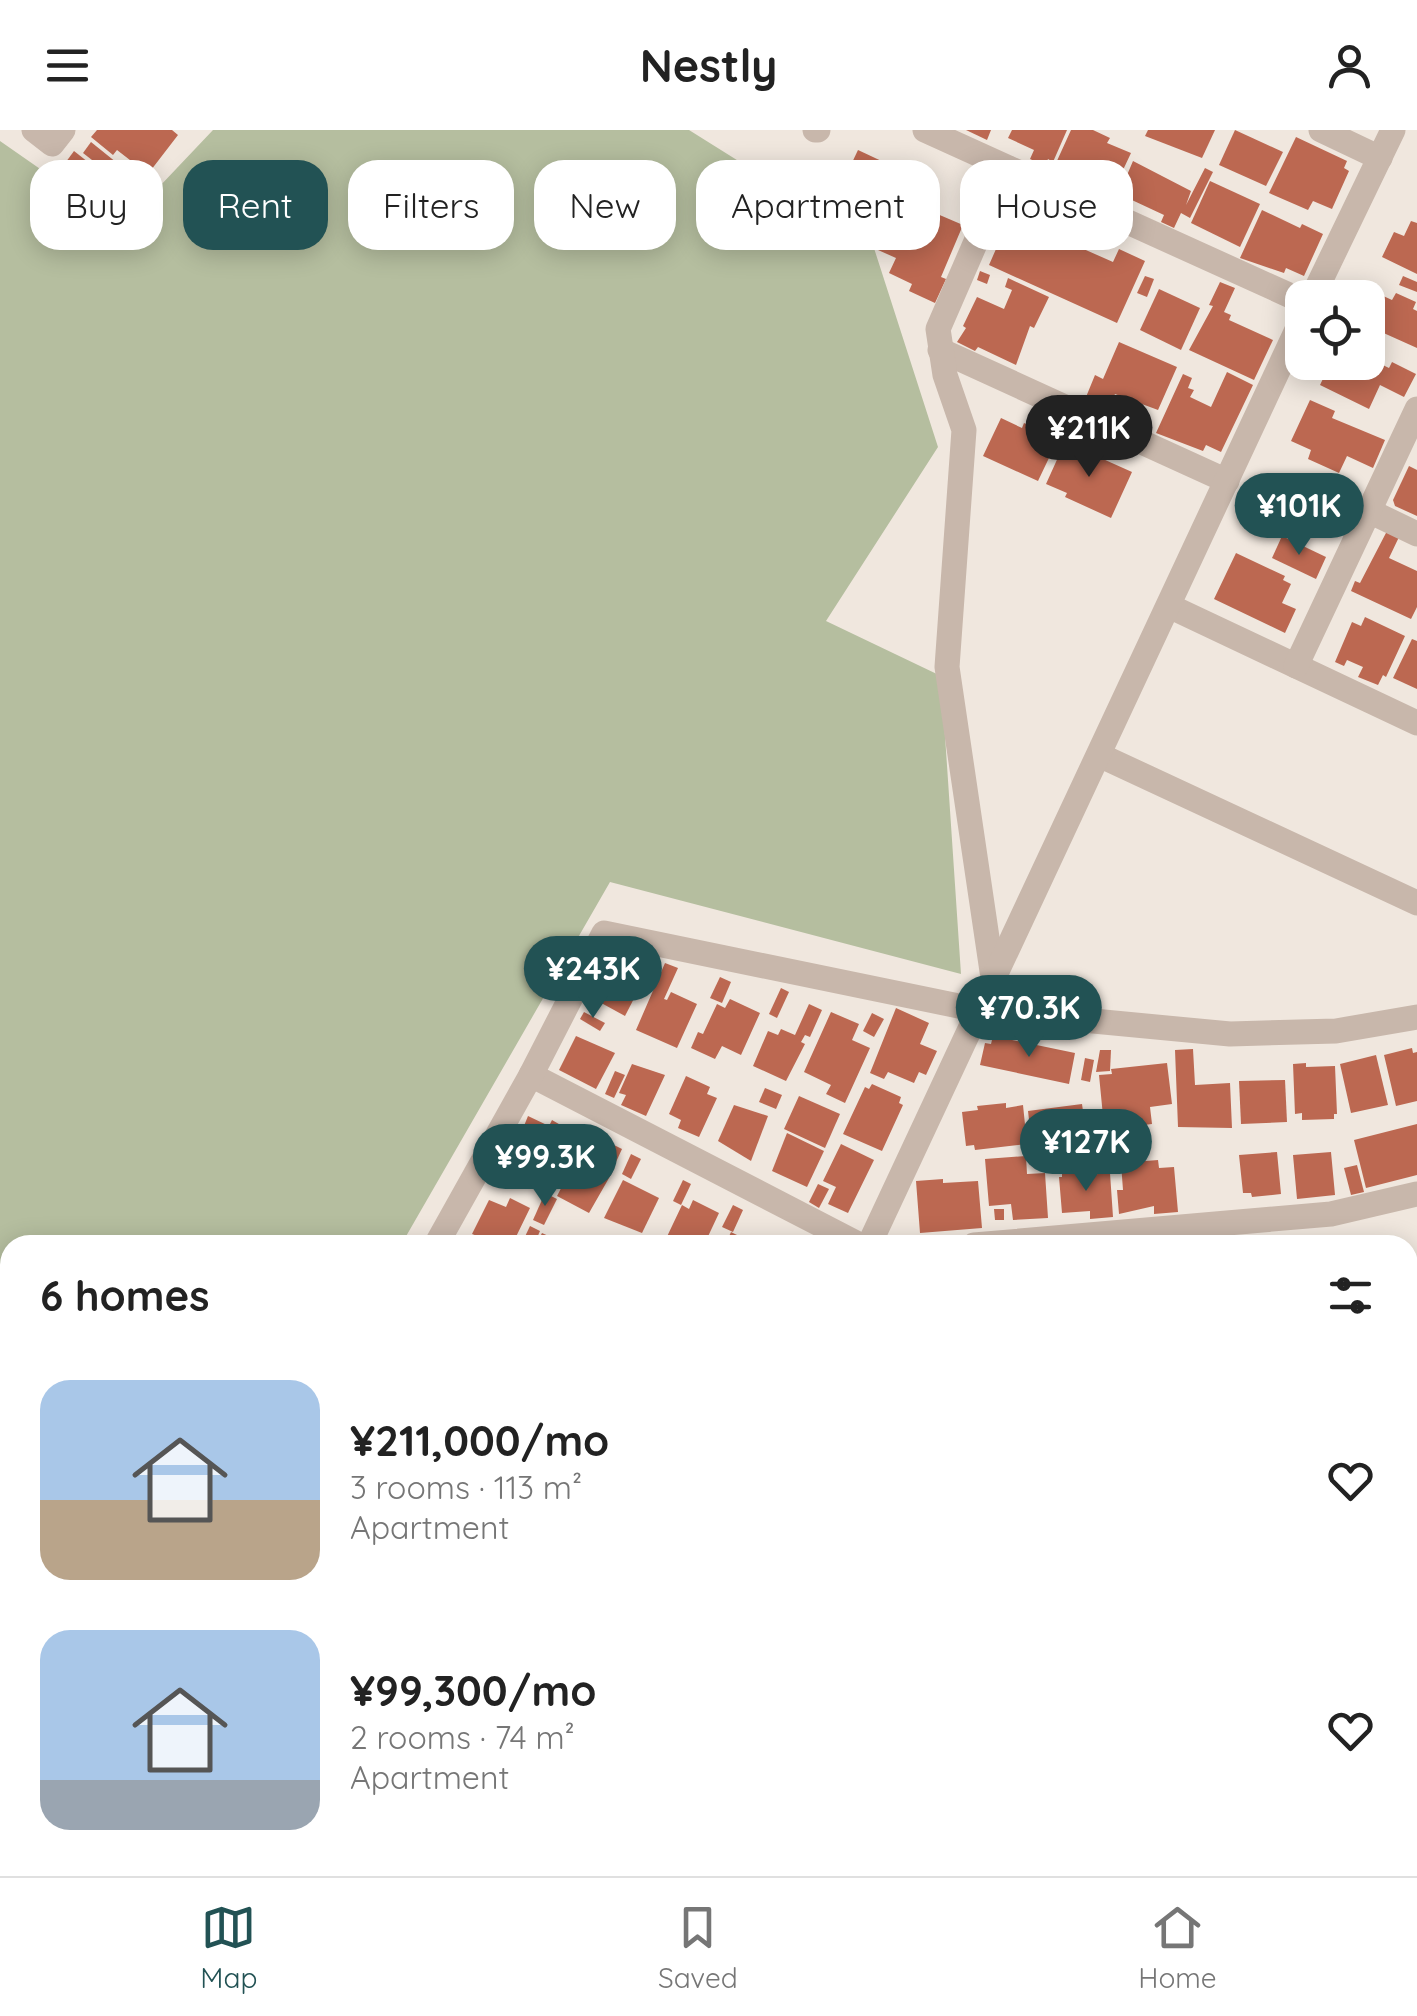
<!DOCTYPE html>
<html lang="en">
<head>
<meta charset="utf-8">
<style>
	:root { --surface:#fff; --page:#f6f6f6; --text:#222; --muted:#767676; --line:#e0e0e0; --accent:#225254 }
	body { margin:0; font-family:Quicksand,sans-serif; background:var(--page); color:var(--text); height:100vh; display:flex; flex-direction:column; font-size:38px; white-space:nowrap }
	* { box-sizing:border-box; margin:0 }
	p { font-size:32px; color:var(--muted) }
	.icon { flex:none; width:55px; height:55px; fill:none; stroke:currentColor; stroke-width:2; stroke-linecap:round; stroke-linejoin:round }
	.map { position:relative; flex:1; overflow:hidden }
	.sheet { position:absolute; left:0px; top:1105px; width:1418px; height:642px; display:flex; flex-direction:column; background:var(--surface); border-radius:30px 30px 0 0; box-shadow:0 5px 25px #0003 }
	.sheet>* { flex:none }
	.top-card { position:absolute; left:30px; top:30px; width:1358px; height:90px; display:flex; gap:20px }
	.tools { position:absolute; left:1285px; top:150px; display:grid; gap:20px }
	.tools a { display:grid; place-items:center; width:100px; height:100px; border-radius:20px; background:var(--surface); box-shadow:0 5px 25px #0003; font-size:50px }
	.price { position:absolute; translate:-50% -85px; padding:0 22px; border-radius:35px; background:var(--accent); color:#fff; font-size:32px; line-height:65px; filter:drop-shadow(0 2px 5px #0008) }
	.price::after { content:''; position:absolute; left:50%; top:60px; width:30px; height:22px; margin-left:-15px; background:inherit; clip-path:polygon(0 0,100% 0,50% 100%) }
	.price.selected { background:#222; color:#fff }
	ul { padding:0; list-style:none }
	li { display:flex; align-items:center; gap:30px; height:250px; padding:0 40px }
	li span { display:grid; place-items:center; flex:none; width:280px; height:200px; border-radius:30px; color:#555 }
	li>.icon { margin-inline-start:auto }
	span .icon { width:120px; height:120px; fill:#fffc; stroke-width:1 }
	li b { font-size:42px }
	h2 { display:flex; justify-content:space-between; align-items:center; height:120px; padding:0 40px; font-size:42px }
	.tag { padding:0 35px; border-radius:30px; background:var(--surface); box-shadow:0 5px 25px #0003; font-size:35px; line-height:90px }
	.tag.selected { background:var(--accent); color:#fff }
	header { display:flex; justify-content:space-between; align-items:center; height:130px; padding:0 40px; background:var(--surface); font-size:45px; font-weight:800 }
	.menu { display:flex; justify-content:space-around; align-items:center; height:140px; border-top:2px solid var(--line); background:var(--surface); font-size:28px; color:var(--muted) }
	.menu a { display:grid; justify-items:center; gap:5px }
	.menu .selected { color:var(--accent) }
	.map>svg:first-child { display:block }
	.green { fill:#b5be9f }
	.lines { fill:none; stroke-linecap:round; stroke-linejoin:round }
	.stream { stroke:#7faaab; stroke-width:10 }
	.building { fill:#bc6851 }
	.street { stroke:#c8b7ab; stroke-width:25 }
</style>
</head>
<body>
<header><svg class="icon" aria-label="menu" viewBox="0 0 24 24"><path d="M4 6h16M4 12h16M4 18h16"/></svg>Nestly<svg class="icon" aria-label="person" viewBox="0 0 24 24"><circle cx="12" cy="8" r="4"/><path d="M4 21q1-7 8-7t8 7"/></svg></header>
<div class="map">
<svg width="1417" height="1746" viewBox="0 0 1417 1746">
	<rect width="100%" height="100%" fill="#f0e7de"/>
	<path class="green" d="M 213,0 L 689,0 L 873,115 L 938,317 L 826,491 L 941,546 L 961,844 L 610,752 L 401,1115 L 10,1115 L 10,1535 L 0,1537 L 0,11 L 122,96 Z"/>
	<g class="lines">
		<g class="stream">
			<path d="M 1408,1252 L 1417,1250"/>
			<path d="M 0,1587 L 10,1588"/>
		</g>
	</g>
	<g class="building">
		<path d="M 97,0 L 172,0 L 178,5 L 148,44 L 117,20 L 113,25 L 91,7 Z"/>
		<path d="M 966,0 L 991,0 L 987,10 Z"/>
		<path d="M 1012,0 L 1067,0 L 1053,32 L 1048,29 L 1045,36 L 1030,29 L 1034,20 L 1008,8 Z"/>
		<path d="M 1071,0 L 1093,0 L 1110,8 L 1107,13 L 1131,23 L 1115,57 L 1097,49 L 1094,54 L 1056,33 Z"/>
		<path d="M 1148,0 L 1215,0 L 1202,28 L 1145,6 Z"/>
		<path d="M 1235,0 L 1283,22 L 1266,56 L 1219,35 Z"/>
		<path d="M 1296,7 L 1347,31 L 1344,38 L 1349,41 L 1332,79 L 1313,71 L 1308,80 L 1269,63 Z"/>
		<path d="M 91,12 L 127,41 L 119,51 L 83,23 Z"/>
		<path d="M 858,20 L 905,42 L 888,79 L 840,58 Z"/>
		<path d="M 74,21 L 107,47 L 96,61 L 63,36 Z"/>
		<path d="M 1133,31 L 1191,61 L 1186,75 L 1205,38 L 1213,42 L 1190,88 L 1181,83 L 1174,98 L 1161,92 L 1164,85 L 1119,64 Z"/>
		<path d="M 1210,51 L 1260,74 L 1240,117 L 1191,93 Z"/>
		<path d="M 900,68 L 963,95 L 941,147 L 946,149 L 935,173 L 909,161 L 912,154 L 889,143 L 896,128 L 878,120 Z"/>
		<path d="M 1011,69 L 1026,76 L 1017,95 L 1003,89 Z"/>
		<path d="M 1262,80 L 1300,98 L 1302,94 L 1323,104 L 1304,146 L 1286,138 L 1284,143 L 1240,128 Z"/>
		<path d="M 1067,81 L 1078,86 L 1070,103 L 1059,98 Z"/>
		<path d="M 877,82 L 886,86 L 879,101 L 870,97 Z"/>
		<path d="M 1411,91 L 1417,93 L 1417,144 L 1382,127 L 1394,102 L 1404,106 Z"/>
		<path d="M 1007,94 L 1069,117 L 1070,113 L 1113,132 L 1119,119 L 1145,131 L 1117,193 L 989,135 Z"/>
		<path d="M 980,141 L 990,145 L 987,154 L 977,150 Z"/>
		<path d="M 1145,146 L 1154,149 L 1147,167 L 1137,163 Z"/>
		<path d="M 1403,146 L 1417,152 L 1417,162 L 1399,155 Z"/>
		<path d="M 1008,148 L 1049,167 L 1034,198 L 1030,196 L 1016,235 L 978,217 L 975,221 L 957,212 L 966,198 L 963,196 L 977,167 L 1004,179 L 1012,160 L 1005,157 Z"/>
		<path d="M 1220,152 L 1235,158 L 1224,182 L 1231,185 L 1229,190 L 1273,210 L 1254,250 L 1189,220 L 1213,176 L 1209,175 Z"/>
		<path d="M 1159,159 L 1200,178 L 1181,220 L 1140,200 Z"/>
		<path d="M 1368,159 L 1392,170 L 1396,163 L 1416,172 L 1413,179 L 1417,181 L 1417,218 L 1368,196 L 1368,168 L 1364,168 Z"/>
		<path d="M 1119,212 L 1177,237 L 1158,280 L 1115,264 L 1109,277 L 1086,267 L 1095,245 L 1103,249 Z"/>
		<path d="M 1368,228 L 1389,238 L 1392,232 L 1416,244 L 1404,267 L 1380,255 L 1369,279 L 1320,255 L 1331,232 L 1368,232 Z"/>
		<path d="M 1227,242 L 1253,255 L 1221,322 L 1206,315 L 1203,321 L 1156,303 L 1183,244 L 1192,248 L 1188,258 L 1194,260 L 1190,267 L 1211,277 Z"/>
		<path d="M 1310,270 L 1335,281 L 1332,288 L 1385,310 L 1373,338 L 1347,326 L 1339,343 L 1308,329 L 1311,320 L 1291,311 Z"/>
		<path d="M 1001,288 L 1022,298 L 1024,293 L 1058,309 L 1038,351 L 983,326 Z"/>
		<path d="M 1065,312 L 1132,342 L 1111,388 L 1065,367 L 1067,363 L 1046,354 Z"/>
		<path d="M 1409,336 L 1417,340 L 1417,386 L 1395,376 L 1393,370 Z"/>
		<path d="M 1387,401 L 1399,407 L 1389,428 L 1417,441 L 1417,477 L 1411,489 L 1351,461 L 1355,451 L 1360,453 Z"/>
		<path d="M 1282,406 L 1326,427 L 1316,449 L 1272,428 Z"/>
		<path d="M 1236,423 L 1285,446 L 1283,450 L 1291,454 L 1282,473 L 1296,479 L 1285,503 L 1214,469 Z"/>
		<path d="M 1365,487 L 1405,506 L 1386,547 L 1383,545 L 1378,555 L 1358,547 L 1363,537 L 1347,530 L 1344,536 L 1335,532 L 1352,492 L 1361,496 Z"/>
		<path d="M 1412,509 L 1417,511 L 1417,559 L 1393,548 Z"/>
		<path d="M 665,833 L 678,838 L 664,869 L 667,870 L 671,862 L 697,874 L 677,918 L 636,900 Z"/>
		<path d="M 612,835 L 643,851 L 625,886 L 594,869 Z"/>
		<path d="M 720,847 L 731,852 L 722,873 L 710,868 Z"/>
		<path d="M 781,858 L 789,862 L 777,888 L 769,884 Z"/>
		<path d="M 730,869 L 760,883 L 741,925 L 722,916 L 715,929 L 691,918 L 698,902 L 703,904 L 717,874 L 725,878 Z"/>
		<path d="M 809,874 L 822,880 L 810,907 L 805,905 L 801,912 L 805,914 L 786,951 L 753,936 L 768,901 L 778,905 L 781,899 L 795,905 Z"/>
		<path d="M 896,878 L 929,893 L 920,914 L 937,921 L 926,945 L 919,942 L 914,953 L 888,942 L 884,949 L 870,943 Z"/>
		<path d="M 584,882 L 605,893 L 600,901 L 580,889 Z"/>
		<path d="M 831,882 L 859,894 L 852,910 L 870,918 L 845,973 L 826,964 L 831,955 L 804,942 Z"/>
		<path d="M 872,883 L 884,889 L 874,907 L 863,901 Z"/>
		<path d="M 576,906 L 615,923 L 596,959 L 559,940 Z"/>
		<path d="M 993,906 L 1075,923 L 1069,954 L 980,935 L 985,913 L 991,914 Z"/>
		<path d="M 1412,918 L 1413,923 L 1417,922 L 1417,971 L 1396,976 L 1384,925 Z"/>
		<path d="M 1193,919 L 1195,955 L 1230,953 L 1232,998 L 1178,997 L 1175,920 Z"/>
		<path d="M 1100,920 L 1111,920 L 1110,941 L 1096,942 Z"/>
		<path d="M 1376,925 L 1388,975 L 1351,983 L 1340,934 Z"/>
		<path d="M 1085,928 L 1094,930 L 1090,952 L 1081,950 Z"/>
		<path d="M 1167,933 L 1172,974 L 1150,977 L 1152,994 L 1112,999 L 1111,989 L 1103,990 L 1105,1009 L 1032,1015 L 1028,981 L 1082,974 L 1084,988 L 1103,986 L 1099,945 L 1112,944 L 1111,939 Z"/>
		<path d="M 1306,933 L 1306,937 L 1335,936 L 1337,984 L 1334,984 L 1334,989 L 1302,990 L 1302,983 L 1295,984 L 1293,934 Z"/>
		<path d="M 632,934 L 665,945 L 646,986 L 621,975 L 626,965 L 619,963 Z"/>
		<path d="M 615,941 L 625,945 L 614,968 L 605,964 Z"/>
		<path d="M 686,946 L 710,957 L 707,964 L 717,968 L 699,1007 L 678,998 L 681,990 L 669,984 Z"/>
		<path d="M 1285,950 L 1287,992 L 1241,994 L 1239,951 Z"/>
		<path d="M 872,954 L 901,967 L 899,973 L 903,975 L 882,1021 L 843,1004 L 865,957 L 869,959 Z"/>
		<path d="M 765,958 L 782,965 L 776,979 L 759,972 Z"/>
		<path d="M 799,966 L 840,984 L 825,1018 L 784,999 Z"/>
		<path d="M 1006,973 L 1006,978 L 1023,975 L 1027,1014 L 975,1020 L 974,1015 L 966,1016 L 962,982 L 978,980 L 977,976 Z"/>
		<path d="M 734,975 L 768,986 L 751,1031 L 718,1011 Z"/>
		<path d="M 528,986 L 549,996 L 552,990 L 564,997 L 561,1003 L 566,1005 L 545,1045 L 511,1028 Z"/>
		<path d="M 578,994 L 589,1000 L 578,1022 L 567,1017 Z"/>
		<path d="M 1417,994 L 1417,1045 L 1366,1058 L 1354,1010 Z"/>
		<path d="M 787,1003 L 824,1021 L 807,1057 L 772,1041 Z"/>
		<path d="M 600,1008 L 622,1019 L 616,1032 L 594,1021 Z"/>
		<path d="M 841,1014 L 874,1030 L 848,1083 L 828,1074 L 836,1057 L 823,1051 Z"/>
		<path d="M 1277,1022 L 1281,1064 L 1252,1067 L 1251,1063 L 1243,1063 L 1239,1025 Z"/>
		<path d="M 1331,1022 L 1335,1065 L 1297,1069 L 1293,1025 Z"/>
		<path d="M 579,1024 L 586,1028 L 588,1024 L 613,1041 L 589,1083 L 557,1066 Z"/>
		<path d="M 631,1024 L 641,1029 L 631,1049 L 622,1044 Z"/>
		<path d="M 1026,1026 L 1027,1044 L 1045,1043 L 1048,1088 L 1013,1090 L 1011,1074 L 989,1076 L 985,1029 Z"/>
		<path d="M 1158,1030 L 1159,1038 L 1174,1037 L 1178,1082 L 1154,1084 L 1154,1076 L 1119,1084 L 1117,1060 L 1123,1060 L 1121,1033 Z"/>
		<path d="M 1357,1035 L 1364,1062 L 1351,1065 L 1344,1038 Z"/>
		<path d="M 1086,1039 L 1087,1045 L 1110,1043 L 1113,1087 L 1090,1089 L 1090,1081 L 1062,1083 L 1059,1047 L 1062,1047 L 1062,1042 Z"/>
		<path d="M 943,1049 L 943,1053 L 978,1051 L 982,1098 L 920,1103 L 916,1051 Z"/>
		<path d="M 623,1050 L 659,1068 L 642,1103 L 604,1088 Z"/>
		<path d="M 683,1050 L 691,1054 L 681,1075 L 673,1071 Z"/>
		<path d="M 818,1054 L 829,1059 L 819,1078 L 809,1072 Z"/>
		<path d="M 545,1063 L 557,1069 L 544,1095 L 533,1090 Z"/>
		<path d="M 510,1068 L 530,1078 L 512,1115 L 473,1115 L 477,1106 L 472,1104 L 489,1070 L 506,1077 Z"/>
		<path d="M 693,1070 L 719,1083 L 704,1115 L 663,1115 L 682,1075 L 689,1079 Z"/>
		<path d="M 733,1075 L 743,1080 L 733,1102 L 722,1097 Z"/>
		<path d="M 994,1079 L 1004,1079 L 1004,1090 L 995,1090 Z"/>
		<path d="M 530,1096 L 540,1101 L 534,1115 L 521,1115 Z"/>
		<path d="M 731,1102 L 757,1115 L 725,1115 Z"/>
		<path d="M 542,1103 L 568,1115 L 536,1115 Z"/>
		<path d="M 594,1105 L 613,1115 L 590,1115 Z"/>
		<path d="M 1408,1155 L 1417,1189 L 1417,1200 L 1408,1202 Z"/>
		<path d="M 10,1678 L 10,1732 L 7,1732 L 1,1679 Z"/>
		<path d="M 0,1738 L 20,1738 L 21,1746 L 0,1746 Z"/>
		<path d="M 26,1738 L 76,1738 L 77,1746 L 27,1746 Z"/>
		<path d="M 1040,1738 L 1091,1738 L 1090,1741 L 1104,1746 L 1038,1746 Z"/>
	</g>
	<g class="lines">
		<g class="street">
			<path d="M 34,0 L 52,14 L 63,0"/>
			<path d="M 815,0 L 818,0"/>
			<path d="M 925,0 L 1302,171"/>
			<path d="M 1321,0 L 1380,28"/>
			<path d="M 1312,168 L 1393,0"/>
			<path d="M 940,220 L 1227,351"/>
			<path d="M 1369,381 L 1417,404"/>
			<path d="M 1169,476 L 1417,593"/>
			<path d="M 1296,536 L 1417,279"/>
			<path d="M 1099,625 L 1417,773"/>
			<path d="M 993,848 L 947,537 L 964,300 L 945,245 L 938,199 L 1008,38"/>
			<path d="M 531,945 L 860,1115"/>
			<path d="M 436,1115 L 531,945 L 604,803 L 978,880 L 1230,904 L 1336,901 L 1417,887"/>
			<path d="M 869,1115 L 1302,189"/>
			<path d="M 974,1115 L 1331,1084 L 1417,1064"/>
			<path d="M 1408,1568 L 1417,1568"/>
			<path d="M 0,1640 L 10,1646"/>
			<path d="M 123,1738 L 132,1746"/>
			<path d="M 522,1738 L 522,1746"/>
			<path d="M 1014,1746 L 1015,1738"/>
		</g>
	</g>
</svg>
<div class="tools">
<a><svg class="icon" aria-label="locate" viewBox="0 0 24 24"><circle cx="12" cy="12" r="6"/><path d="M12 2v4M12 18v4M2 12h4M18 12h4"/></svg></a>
</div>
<b class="price selected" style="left:1089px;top:350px">¥211K</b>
<b class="price" style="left:1299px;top:428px">¥101K</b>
<b class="price" style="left:593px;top:891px">¥243K</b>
<b class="price" style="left:1029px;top:930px">¥70.3K</b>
<b class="price" style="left:1086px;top:1064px">¥127K</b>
<b class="price" style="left:545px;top:1079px">¥99.3K</b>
<div class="top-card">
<a class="tag">Buy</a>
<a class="tag selected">Rent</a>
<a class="tag">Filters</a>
<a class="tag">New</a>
<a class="tag">Apartment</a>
<a class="tag">House</a>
</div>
<section class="sheet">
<h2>6 homes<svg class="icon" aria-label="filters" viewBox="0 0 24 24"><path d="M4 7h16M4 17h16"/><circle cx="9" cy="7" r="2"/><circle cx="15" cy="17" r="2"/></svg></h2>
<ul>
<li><span style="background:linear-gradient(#a9c7e8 60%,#b9a48a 0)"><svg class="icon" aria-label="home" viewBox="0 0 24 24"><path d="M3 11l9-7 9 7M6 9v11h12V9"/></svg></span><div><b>¥211,000/mo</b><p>3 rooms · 113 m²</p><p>Apartment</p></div><svg class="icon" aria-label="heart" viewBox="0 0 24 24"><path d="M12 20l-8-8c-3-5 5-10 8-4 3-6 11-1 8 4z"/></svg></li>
<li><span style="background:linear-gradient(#a9c7e8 75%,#9aa5b1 0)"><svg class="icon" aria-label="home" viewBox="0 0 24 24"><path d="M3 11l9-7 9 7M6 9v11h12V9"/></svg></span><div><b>¥99,300/mo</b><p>2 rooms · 74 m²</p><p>Apartment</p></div><svg class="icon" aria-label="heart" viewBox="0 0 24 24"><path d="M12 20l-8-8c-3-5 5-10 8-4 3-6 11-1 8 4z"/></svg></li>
</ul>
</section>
</div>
<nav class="menu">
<a class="selected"><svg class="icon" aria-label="map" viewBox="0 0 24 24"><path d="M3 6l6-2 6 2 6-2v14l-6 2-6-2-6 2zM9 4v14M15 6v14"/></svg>Map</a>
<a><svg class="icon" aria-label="saved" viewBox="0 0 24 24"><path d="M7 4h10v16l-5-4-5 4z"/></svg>Saved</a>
<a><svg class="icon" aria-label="home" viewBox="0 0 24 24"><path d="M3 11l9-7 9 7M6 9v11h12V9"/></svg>Home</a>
</nav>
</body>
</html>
